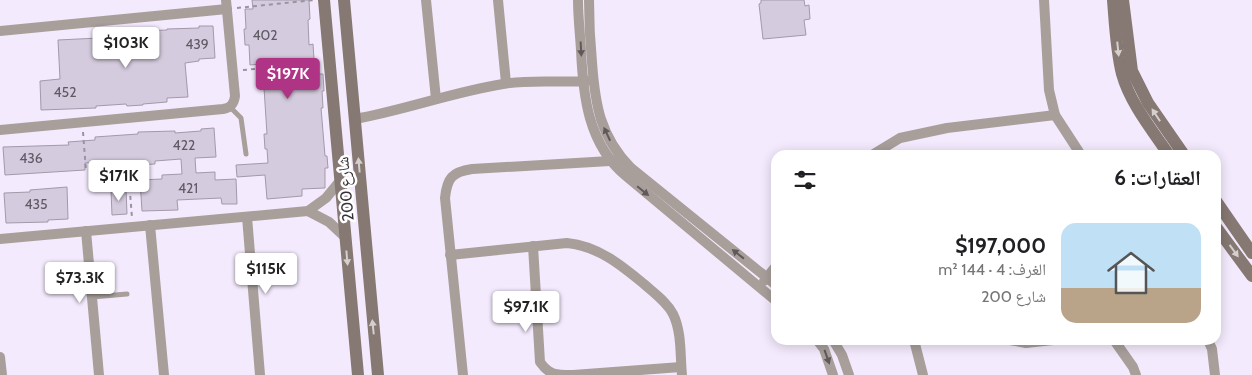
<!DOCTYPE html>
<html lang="ar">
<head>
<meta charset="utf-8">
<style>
	:root { --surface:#fff; --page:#f6f6f6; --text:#202124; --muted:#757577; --accent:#b03485 }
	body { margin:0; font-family:Cabin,"Noto Naskh Arabic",sans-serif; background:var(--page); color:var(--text); direction:rtl; height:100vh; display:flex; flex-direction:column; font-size:19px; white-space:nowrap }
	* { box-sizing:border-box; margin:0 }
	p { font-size:16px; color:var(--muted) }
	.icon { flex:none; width:28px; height:28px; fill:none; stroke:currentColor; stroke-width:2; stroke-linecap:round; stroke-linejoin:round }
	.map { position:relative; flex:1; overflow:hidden; direction:ltr }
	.side { position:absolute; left:771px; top:150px; width:450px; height:195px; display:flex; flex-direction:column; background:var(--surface); border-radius:15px; box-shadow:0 2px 12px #0003; direction:rtl }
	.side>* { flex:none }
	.price { position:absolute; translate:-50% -42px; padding:0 11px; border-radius:5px; background:#fff; color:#222; font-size:16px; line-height:32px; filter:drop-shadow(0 1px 2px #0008) }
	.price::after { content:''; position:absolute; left:50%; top:30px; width:15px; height:11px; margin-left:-8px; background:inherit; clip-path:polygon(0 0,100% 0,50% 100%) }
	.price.selected { background:var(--accent); color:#fff }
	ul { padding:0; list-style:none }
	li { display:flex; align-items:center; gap:15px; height:125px; padding:0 20px }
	li span { display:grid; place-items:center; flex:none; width:140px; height:100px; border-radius:15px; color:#555 }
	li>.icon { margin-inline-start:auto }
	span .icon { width:60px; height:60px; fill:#fffc; stroke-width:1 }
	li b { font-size:21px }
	h2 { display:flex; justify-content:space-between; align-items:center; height:60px; padding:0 20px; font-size:21px }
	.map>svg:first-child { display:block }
	.building { fill:#d5cbde; stroke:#a299ab }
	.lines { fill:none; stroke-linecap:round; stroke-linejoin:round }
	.path { stroke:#9a93a0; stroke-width:2; stroke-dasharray:4 4; stroke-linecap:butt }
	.lane { stroke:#a89f9b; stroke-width:5 }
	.street { stroke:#a89f9b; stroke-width:10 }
	.secondary { stroke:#867872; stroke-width:12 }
	.oneway { fill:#5f595c }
	.oneway2 { fill:#d5d0ce }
	.labels { text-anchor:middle; stroke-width:5; stroke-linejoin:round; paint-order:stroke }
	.number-label { font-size:14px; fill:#5e5963 }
	.street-label { font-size:16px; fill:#37333a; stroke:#fff }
</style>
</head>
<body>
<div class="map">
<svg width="1252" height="375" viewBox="0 0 1252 375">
	<rect width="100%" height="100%" fill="#f4eafd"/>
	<g class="building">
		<path d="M 252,0 L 309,0 L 310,19 L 308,20 L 309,45 L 313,44 L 315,74 L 323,74 L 324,91 L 322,91 L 323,108 L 321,108 L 325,156 L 327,156 L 328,168 L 325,168 L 325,188 L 302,189 L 302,196 L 267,199 L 265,175 L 237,177 L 236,165 L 268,163 L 267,149 L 265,149 L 264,134 L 267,134 L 264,88 L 298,86 L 296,61 L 250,65 L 249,45 L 245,45 L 244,29 L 246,29 L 245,9 L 253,9 Z"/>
		<path d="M 761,0 L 804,0 L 805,6 L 809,5 L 810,19 L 804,20 L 806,35 L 763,39 L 759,4 L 761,3 Z"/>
		<path d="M 199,26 L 213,26 L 215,58 L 199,59 L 199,61 L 185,63 L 188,97 L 167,98 L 167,102 L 143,104 L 143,105 L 127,106 L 126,104 L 96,106 L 96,108 L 41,110 L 40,81 L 60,79 L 58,40 L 119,37 L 119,35 L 146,34 L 146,31 L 167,30 L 167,29 L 199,28 Z"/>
		<path d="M 214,128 L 216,157 L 195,158 L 196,173 L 215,172 L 215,180 L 236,179 L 237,204 L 222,204 L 221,198 L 177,200 L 178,210 L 142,211 L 140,180 L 162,179 L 162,175 L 182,174 L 181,159 L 155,161 L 155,164 L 140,165 L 139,161 L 85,163 L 85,170 L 5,175 L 3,147 L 69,145 L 68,142 L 95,140 L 95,137 L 138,134 L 138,132 L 175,131 L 175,133 L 201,131 L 201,129 Z"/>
		<path d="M 67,187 L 68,219 L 48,220 L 48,222 L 6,223 L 4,193 L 30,192 L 30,190 Z"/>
		<path d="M 126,189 L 127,214 L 112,215 L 111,190 Z"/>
	</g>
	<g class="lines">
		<g class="path">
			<path d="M 237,8 L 314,0"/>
			<path d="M 243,70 L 320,63"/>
			<path d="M 83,132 L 86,171"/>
			<path d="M 129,180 L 132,218"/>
		</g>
		<g class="lane">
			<path d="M 230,107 L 241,118 L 246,154"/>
			<path d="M 92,297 L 127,294"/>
		</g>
		<g class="street">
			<path d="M 426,0 L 436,99"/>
			<path d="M 498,0 L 506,83"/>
			<path d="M 578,0 C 578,17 580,33 581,50 C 583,96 588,144 626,176 L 776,301"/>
			<path d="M 589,0 C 589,21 590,41 592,62 C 595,104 600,137 631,168 L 776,285"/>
			<path d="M 1044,0 L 1049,90 L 1055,115 L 1081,155"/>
			<path d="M 0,31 L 227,9"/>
			<path d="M 355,119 C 405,110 453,92 503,84 C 530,79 559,83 587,81"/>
			<path d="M 0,130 L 223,109 C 231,108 234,104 235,96 L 226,0"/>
			<path d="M 872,155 L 900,138 L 947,128 L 1055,115"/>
			<path d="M 308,211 L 329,222 L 345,237"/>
			<path d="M 247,217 L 260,375"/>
			<path d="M 150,225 L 164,375"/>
			<path d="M 86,231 L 99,375"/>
			<path d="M 0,239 L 308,211 L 326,198 L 340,181"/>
			<path d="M 533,246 L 540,362 C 549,375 556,375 572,375"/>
			<path d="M 450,255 L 567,243 C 598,246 621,265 644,284 C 654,293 667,302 673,314 C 682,332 680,356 682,375"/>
			<path d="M 764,281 L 776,266"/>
			<path d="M 817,340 L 824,349 L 833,375"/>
			<path d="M 833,340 L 842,355 L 849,375"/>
			<path d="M 914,340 L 923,375"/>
			<path d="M 1010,340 L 1026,343 L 1053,340"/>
			<path d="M 1114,340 L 1133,367 L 1136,375"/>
			<path d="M 1208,340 L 1212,349 L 1215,375"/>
			<path d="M 0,357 L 2,375"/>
			<path d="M 463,375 L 445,198 C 447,178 452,172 472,169 L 610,161 L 621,159"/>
			<path d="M 573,375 L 681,367"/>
		</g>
		<g class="secondary">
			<path d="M 324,0 L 358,375"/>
			<path d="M 344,0 L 378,375"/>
			<path d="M 1113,0 C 1115,25 1116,50 1122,74 C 1130,103 1152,130 1169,155"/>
			<path d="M 1123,0 L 1132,71 L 1148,103 L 1184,155"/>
			<path d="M 1216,201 L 1252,253"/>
			<path d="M 1216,227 L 1252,276"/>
		</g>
	</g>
	<defs><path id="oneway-solid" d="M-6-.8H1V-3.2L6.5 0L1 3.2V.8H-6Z" transform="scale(1.25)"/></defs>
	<g class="oneway">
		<use href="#oneway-solid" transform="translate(581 49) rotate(87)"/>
		<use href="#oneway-solid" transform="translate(607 134) rotate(-115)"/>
		<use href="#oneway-solid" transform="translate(643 191) rotate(39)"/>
		<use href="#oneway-solid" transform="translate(738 254) rotate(-142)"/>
		<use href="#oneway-solid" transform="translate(827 357) rotate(70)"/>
	</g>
	<g class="oneway2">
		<use href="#oneway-solid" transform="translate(1118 49) rotate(84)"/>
		<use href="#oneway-solid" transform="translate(1156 115) rotate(-123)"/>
		<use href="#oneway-solid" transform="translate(359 165) rotate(-95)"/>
		<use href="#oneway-solid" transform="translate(1234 251) rotate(54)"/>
		<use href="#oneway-solid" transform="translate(347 258) rotate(85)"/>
		<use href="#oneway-solid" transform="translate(373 327) rotate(-96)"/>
	</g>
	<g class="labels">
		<g class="number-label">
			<text x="265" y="40">402</text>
			<text x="197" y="49">439</text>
			<text x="65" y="97">452</text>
			<text x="184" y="150">422</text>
			<text x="31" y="163">436</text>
			<text x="188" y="193">421</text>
			<text x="36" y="209">435</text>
		</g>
		<g class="street-label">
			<text transform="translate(345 189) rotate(-95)" y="6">شارع 200</text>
		</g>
	</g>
</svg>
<b class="price" style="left:126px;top:69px">$103K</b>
<b class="price selected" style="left:288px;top:100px">$197K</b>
<b class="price" style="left:119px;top:202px">$171K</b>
<b class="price" style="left:266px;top:295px">$115K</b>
<b class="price" style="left:80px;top:304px">$73.3K</b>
<b class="price" style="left:526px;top:333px">$97.1K</b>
<section class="side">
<h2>العقارات: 6<svg class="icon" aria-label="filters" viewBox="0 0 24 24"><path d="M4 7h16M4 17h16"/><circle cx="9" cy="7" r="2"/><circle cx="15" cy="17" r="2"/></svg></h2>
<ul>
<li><span style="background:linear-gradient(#bfe0f5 65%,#b9a48a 0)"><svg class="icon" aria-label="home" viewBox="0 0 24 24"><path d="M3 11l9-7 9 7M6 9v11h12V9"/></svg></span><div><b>$197,000</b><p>الغرف: 4 · 144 m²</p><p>شارع 200</p></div></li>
</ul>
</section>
</div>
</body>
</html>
